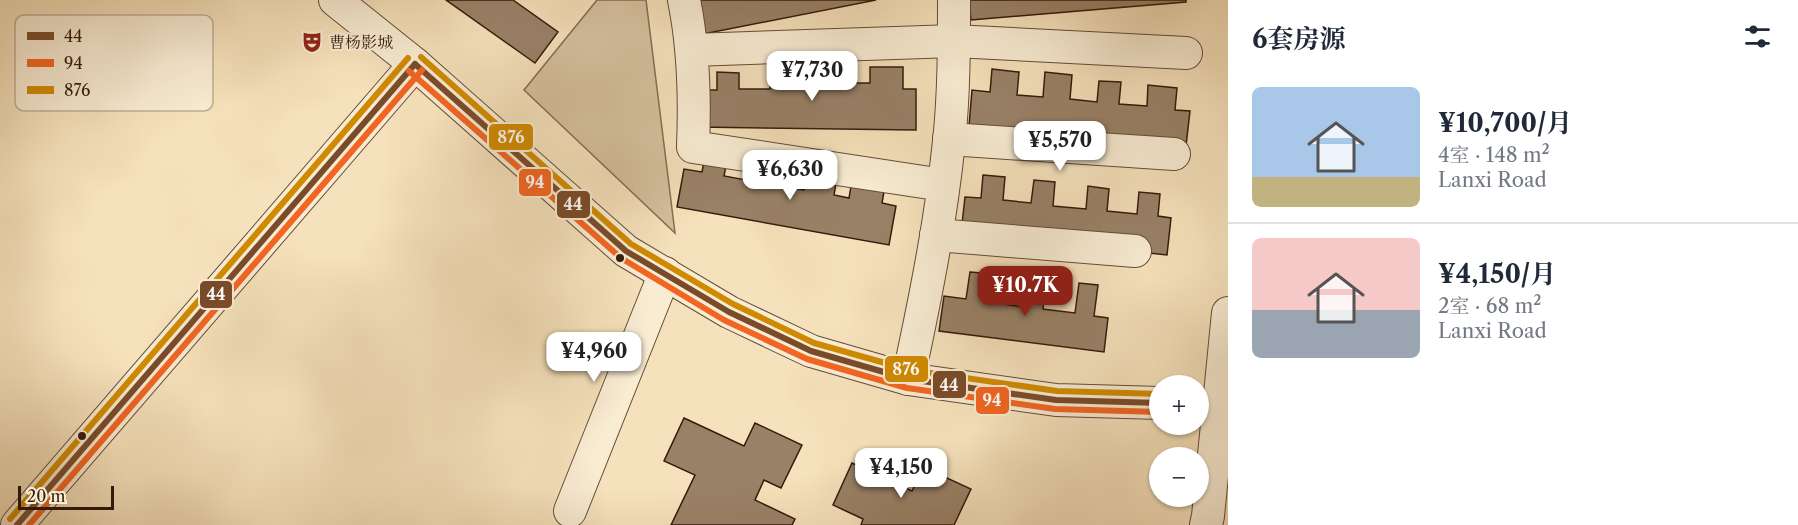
<!DOCTYPE html>
<html lang="zh">
<head>
<meta charset="utf-8">
<style>
	:root { --surface:#fff; --page:#f2f2f3; --text:#1f2937; --muted:#747a83; --line:#e0e1e3; --accent:#8f2418 }
	body { margin:0; font-family:"Libre Caslon Text","Noto Serif SC",serif; background:var(--page); color:var(--text); height:100vh; display:flex; flex-direction:column; font-size:22px; white-space:nowrap }
	* { box-sizing:border-box; margin:0 }
	p { font-size:20px; color:var(--muted) }
	.icon { flex:none; width:33px; height:33px; fill:none; stroke:currentColor; stroke-width:2; stroke-linecap:round; stroke-linejoin:round }
	.map { position:relative; flex:1; overflow:hidden }
	.sheet { display:flex; flex-direction:column; background:var(--surface); width:570px }
	.sheet>* { flex:none }
	.buttons { position:absolute; left:1149px; top:375px; display:grid; gap:12px }
	.buttons a { display:grid; place-items:center; width:60px; height:60px; border-radius:50%; background:var(--surface); box-shadow:0 2px 4px #0004; font-size:30px }
	.scale { position:absolute; left:18px; bottom:15px; width:96px; box-sizing:border-box; padding-left:6px; border:3px solid #351a0b; border-top:0; font-size:16px; line-height:21px; white-space:nowrap; color:#351a0b; -webkit-text-stroke:4px #f8ecd3; paint-order:stroke }
	.price { position:absolute; translate:-50% -51px; padding:0 14px; border-radius:12px; background:#fff; color:#222; font-size:20px; line-height:39px; filter:drop-shadow(0 2px 3px #0008) }
	.price::after { content:''; position:absolute; left:50%; top:36px; width:18px; height:14px; margin-left:-9px; background:inherit; clip-path:polygon(0 0,100% 0,50% 100%) }
	.price.current { background:var(--accent); color:#fff }
	ul { padding:0; list-style:none }
	li { display:flex; align-items:center; gap:18px; height:150px; padding:0 24px }
	li+li { border-top:2px solid var(--line) }
	li span { display:grid; place-items:center; flex:none; width:168px; height:120px; border-radius:9px; color:#555 }
	li>.icon { margin-inline-start:auto }
	span .icon { width:72px; height:72px; fill:#fffc; stroke-width:1 }
	li b { font-size:26px }
	h2 { display:flex; justify-content:space-between; align-items:center; height:72px; padding:0 24px; font-size:26px }
	main { display:flex; flex:1; min-height:0 }
	.map>svg:first-child { display:block }
	.green { fill:#d4bf9d; stroke:#846c54; stroke-width:1.5 }
	.building { fill:#998167; stroke:#351a0b; stroke-width:1.5 }
	.lines { fill:none; stroke-linecap:round; stroke-linejoin:round }
	.minor-casing { stroke:#654c37; stroke-width:34 }
	.minor { stroke:#f8ecd3; stroke-width:32 }
	.bus-1-casing { stroke:#f8ecd3; stroke-width:10 }
	.bus-2-casing { stroke:#f8ecd3; stroke-width:10 }
	.bus-3-casing { stroke:#f8ecd3; stroke-width:10 }
	.bus-1 { stroke:#7a4b2a; stroke-width:6 }
	.bus-2 { stroke:#f26522; stroke-width:6 }
	.bus-3 { stroke:#d08a02; stroke-width:6 }
	.bus-dot { fill:#351a0b; stroke:#f8ecd3; stroke-width:2 }
	.labels { text-anchor:middle; stroke-width:4.5; stroke-linejoin:round; paint-order:stroke }
	.poi-label { font-size:16px; fill:#351a0b; stroke:#f8ecd3; text-anchor:start }
	.key { fill:#f8ecd3; stroke:#bead97; stroke-width:1.5 }
	.key-label { font-size:16px; fill:#351a0b }
	.line-badge { stroke:#f8ecd3; stroke-width:2 }
	.badge-label { font-size:16px; text-anchor:middle; font-weight:bold; fill:#fff }
</style>
</head>
<body>
<main>
<div class="map">
<svg width="1228" height="525" viewBox="0 0 1228 525">
	<rect width="100%" height="100%" fill="#f5e1bb"/>
	<filter id="stains"><feTurbulence type="fractalNoise" baseFrequency=".00333" numOctaves="4"/><feColorMatrix values="0 0 0 0 .2 0 0 0 0 .09 0 0 0 0 .02 0 0 0 .5 -.17"/></filter>
	<radialGradient id="worn" r=".72"><stop offset=".6" stop-color="#630" stop-opacity="0"/><stop offset="1" stop-color="#630" stop-opacity=".3"/></radialGradient>
	<path class="green" d="M 597,0 L 646,0 L 675,233 L 524,90 Z"/>
	<g class="building">
		<path d="M 446,0 L 513,0 L 558,32 L 535,63 Z"/>
		<path d="M 695,0 L 876,0 L 693,36 Z"/>
		<path d="M 969,0 L 1186,0 L 1186,2 L 971,20 Z"/>
		<path d="M 825,66 L 854,66 L 854,83 L 870,83 L 870,67 L 903,67 L 903,89 L 916,89 L 916,130 L 697,127 L 698,90 L 717,90 L 717,72 L 739,73 L 739,89 L 770,89 L 771,69 L 798,69 L 798,84 L 824,85 Z"/>
		<path d="M 992,69 L 1019,72 L 1017,95 L 1043,97 L 1045,72 L 1072,75 L 1070,99 L 1097,102 L 1099,81 L 1121,82 L 1119,104 L 1147,106 L 1148,85 L 1177,88 L 1175,110 L 1190,111 L 1186,146 L 969,126 L 972,90 L 990,92 Z"/>
		<path d="M 705,156 L 727,160 L 724,176 L 751,181 L 755,160 L 783,165 L 779,186 L 804,190 L 807,171 L 837,177 L 834,195 L 849,198 L 852,180 L 885,186 L 882,203 L 896,206 L 889,245 L 677,207 L 684,169 L 702,172 Z"/>
		<path d="M 983,175 L 1005,177 L 1003,200 L 1031,203 L 1034,180 L 1055,182 L 1053,206 L 1086,209 L 1088,186 L 1109,189 L 1107,211 L 1137,214 L 1139,192 L 1160,194 L 1158,216 L 1171,218 L 1167,255 L 961,233 L 965,197 L 981,198 Z"/>
		<path d="M 970,272 L 993,274 L 989,302 L 1023,307 L 1027,280 L 1046,282 L 1043,309 L 1075,313 L 1079,283 L 1098,285 L 1094,316 L 1108,318 L 1104,352 L 939,331 L 944,296 L 966,299 Z"/>
		<path d="M 684,418 L 744,446 L 755,423 L 802,445 L 781,488 L 764,480 L 755,500 L 795,519 L 792,525 L 671,525 L 695,475 L 664,461 Z"/>
		<path d="M 852,463 L 912,491 L 923,467 L 971,489 L 954,525 L 861,525 L 863,519 L 833,505 Z"/>
	</g>
	<g class="lines">
		<defs>
			<g id="minor">
				<path d="M 335,0 L 415,64 L 626,251 L 729,312 L 811,351 L 908,379 L 1056,400 L 1160,403"/>
				<path d="M 684,0 C 694,49 695,98 693,147 L 943,185"/>
				<path d="M 692,50 L 954,41 L 1186,53"/>
				<path d="M 949,139 L 1174,154"/>
				<path d="M 936,235 L 1135,251"/>
				<path d="M 908,379 C 925,300 941,221 949,141 C 954,95 954,47 954,0"/>
				<path d="M 570,511 L 665,273"/>
				<path d="M 17,525 L 415,64"/>
				<path d="M 1206,525 L 1208,516 L 1228,313"/>
			</g>
		</defs>
		<use href="#minor" class="minor-casing"/>
		<use href="#minor" class="minor"/>
		<defs>
			<g id="bus-1">
				<path d="M 415,64 L 626,251 L 729,312 L 811,351 L 908,379 L 1056,400 L 1160,403"/>
				<path d="M 17,525 L 415,64"/>
			</g>
			<g id="bus-2">
				<path d="M 409,71 L 621,258 L 724,320 L 807,359 L 907,388 L 1055,409 L 1160,412"/>
				<path d="M 29,525 L 422,70"/>
			</g>
			<g id="bus-3">
				<path d="M 421,57 L 631,244 L 733,304 L 814,343 L 910,370 L 1057,391 L 1160,394"/>
				<path d="M 10,519 L 408,58"/>
			</g>
		</defs>
		<use href="#bus-1" class="bus-1-casing"/>
		<use href="#bus-2" class="bus-2-casing"/>
		<use href="#bus-3" class="bus-3-casing"/>
		<use href="#bus-1" class="bus-1"/>
		<use href="#bus-2" class="bus-2"/>
		<use href="#bus-3" class="bus-3"/>
	</g>
	<defs>
		<symbol id="theatre-bare" viewBox="-9 -9 18 18"><path d="M-5-5.5Q0-4 5-5.5V0Q5 5 0 6Q-5 5-5 0ZM-3.3-2.5H-1v1.5H-3.3ZM1-2.5H3.3v1.5H1ZM-2.8 1Q0 5.5 2.8 1Z" fill="#8f2418" stroke="#f8ecd3" stroke-width="2.5" paint-order="stroke"/></symbol>
	</defs>
	<g fill-rule="evenodd">
		<use href="#theatre-bare" x="297" y="27" width="30" height="30"/>
	</g>
	<g class="bus-dot">
		<circle cx="620" cy="258" r="5"/>
		<circle cx="82" cy="436" r="5"/>
	</g>
	<g class="labels">
		<g class="poi-label">
			<text x="329" y="48">曹杨影城</text>
		</g>
	</g>
	<rect x="15" y="15" width="198" height="96" rx="9" class="key"/>
	<rect x="27" y="32" width="27" height="8" fill="#7a4b2a"/>
	<rect x="27" y="59" width="27" height="8" fill="#f26522"/>
	<rect x="27" y="86" width="27" height="8" fill="#d08a02"/>
	<g class="key-label">
		<text x="64" y="42">44</text>
		<text x="64" y="69">94</text>
		<text x="64" y="96">876</text>
	</g>
	<g class="line-badge">
		<rect x="488" y="123" width="46" height="28" rx="6" fill="#d08a02"/>
		<rect x="518" y="168" width="34" height="29" rx="6" fill="#f26522"/>
		<rect x="556" y="190" width="35" height="29" rx="6" fill="#7a4b2a"/>
		<rect x="199" y="280" width="34" height="29" rx="6" fill="#7a4b2a"/>
		<rect x="884" y="355" width="45" height="28" rx="6" fill="#d08a02"/>
		<rect x="932" y="370" width="35" height="29" rx="6" fill="#7a4b2a"/>
		<rect x="975" y="386" width="35" height="29" rx="6" fill="#f26522"/>
	</g>
	<g class="badge-label">
		<text x="511" y="143">876</text>
		<text x="535" y="188">94</text>
		<text x="573" y="210">44</text>
		<text x="216" y="300">44</text>
		<text x="906" y="375">876</text>
		<text x="949" y="391">44</text>
		<text x="992" y="406">94</text>
	</g>
	<rect width="100%" height="100%" filter="url(#stains)"/>
	<rect width="100%" height="100%" fill="url(#worn)"/>
</svg>
<div class="buttons">
<a>+</a>
<a>−</a>
</div>
<div class="scale">20 m</div>
<b class="price" style="left:812px;top:102px">¥7,730</b>
<b class="price" style="left:1060px;top:172px">¥5,570</b>
<b class="price" style="left:790px;top:201px">¥6,630</b>
<b class="price current" style="left:1025px;top:317px">¥10.7K</b>
<b class="price" style="left:594px;top:383px">¥4,960</b>
<b class="price" style="left:901px;top:499px">¥4,150</b>
</div>
<section class="sheet">
<h2>6套房源<svg class="icon" aria-label="filters" viewBox="0 0 24 24"><path d="M4 7h16M4 17h16"/><circle cx="9" cy="7" r="2"/><circle cx="15" cy="17" r="2"/></svg></h2>
<ul>
<li><span style="background:linear-gradient(#a9c7e8 75%,#c2b280 0)"><svg class="icon" aria-label="home" viewBox="0 0 24 24"><path d="M3 11l9-7 9 7M6 9v11h12V9"/></svg></span><div><b>¥10,700/月</b><p>4室 · 148 m²</p><p>Lanxi Road</p></div></li>
<li><span style="background:linear-gradient(#f6c9c9 60%,#9aa5b1 0)"><svg class="icon" aria-label="home" viewBox="0 0 24 24"><path d="M3 11l9-7 9 7M6 9v11h12V9"/></svg></span><div><b>¥4,150/月</b><p>2室 · 68 m²</p><p>Lanxi Road</p></div></li>
</ul>
</section>
</main>
</body>
</html>
